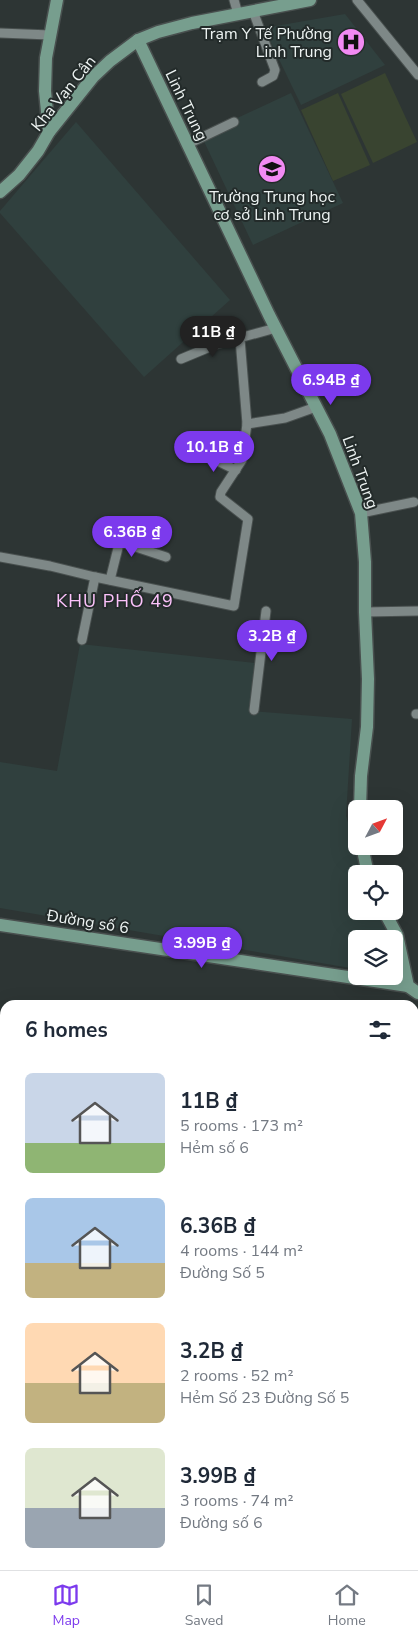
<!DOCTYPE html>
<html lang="en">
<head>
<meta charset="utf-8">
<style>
	:root { --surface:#fff; --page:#f2f2f3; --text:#1f2937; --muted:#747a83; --line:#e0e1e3; --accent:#7c3aed }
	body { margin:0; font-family:"Nunito Sans",sans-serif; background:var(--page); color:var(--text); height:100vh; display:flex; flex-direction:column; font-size:19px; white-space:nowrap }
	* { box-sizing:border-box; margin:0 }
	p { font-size:16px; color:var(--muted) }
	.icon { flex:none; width:28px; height:28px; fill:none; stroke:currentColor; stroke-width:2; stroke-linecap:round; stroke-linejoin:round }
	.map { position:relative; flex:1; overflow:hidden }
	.side { position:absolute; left:0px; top:1000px; width:419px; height:570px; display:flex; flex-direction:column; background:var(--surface); border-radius:15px 15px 0 0; box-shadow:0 5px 20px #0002 }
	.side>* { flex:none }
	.needle { width:32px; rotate:49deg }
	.tools { position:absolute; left:348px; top:800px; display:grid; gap:10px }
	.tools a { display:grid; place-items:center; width:55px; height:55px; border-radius:8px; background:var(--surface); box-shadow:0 5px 20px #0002; font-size:25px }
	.price { position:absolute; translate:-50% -42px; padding:0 11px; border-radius:18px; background:var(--accent); color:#fff; font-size:16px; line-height:32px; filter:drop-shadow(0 1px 2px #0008) }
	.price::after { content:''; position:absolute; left:50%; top:30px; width:15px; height:11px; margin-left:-8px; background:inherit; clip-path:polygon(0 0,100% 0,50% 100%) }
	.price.selected { background:#222; color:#fff }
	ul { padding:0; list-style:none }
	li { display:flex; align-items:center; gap:15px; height:125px; padding:0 25px }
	li span { display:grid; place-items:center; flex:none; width:140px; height:100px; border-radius:8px; color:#555 }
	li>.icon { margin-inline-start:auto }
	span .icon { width:60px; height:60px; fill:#fffc; stroke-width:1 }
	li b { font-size:21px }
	h2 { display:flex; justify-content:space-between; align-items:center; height:60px; padding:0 25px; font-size:21px }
	.tabs { display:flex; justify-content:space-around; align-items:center; height:70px; border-top:1px solid var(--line); background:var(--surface); font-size:14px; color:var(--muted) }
	.tabs a { display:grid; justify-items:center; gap:2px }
	.tabs .selected { color:var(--accent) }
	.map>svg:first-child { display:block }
	.built { fill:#30403e }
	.garden { fill:#394430 }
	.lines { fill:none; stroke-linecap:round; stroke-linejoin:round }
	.street-casing { stroke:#49504f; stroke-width:11 }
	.secondary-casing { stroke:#49504f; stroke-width:15 }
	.street { stroke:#7e8887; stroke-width:9 }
	.secondary { stroke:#779e8e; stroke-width:12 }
	.labels { text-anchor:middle; stroke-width:4; stroke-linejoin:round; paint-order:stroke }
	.poi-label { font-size:16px; fill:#edf3f2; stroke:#232b2a; text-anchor:end }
	.street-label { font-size:16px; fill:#edf3f2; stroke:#232b2a }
	.neighbourhood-label { font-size:18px; letter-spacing:1px; fill:#fcc2fb; stroke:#232b2a }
</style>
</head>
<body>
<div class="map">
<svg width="418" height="1570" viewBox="0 0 418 1570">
	<rect width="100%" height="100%" fill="#2d3534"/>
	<g class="built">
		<path d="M 345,14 L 385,65 L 301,105 L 264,28 Z"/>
		<path d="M 291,93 L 343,203 L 253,245 L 201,135 Z"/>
		<path d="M 76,122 L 230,300 L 144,377 L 0,213 L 0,211 Z"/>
		<path d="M 80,644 L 255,663 L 252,711 L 352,719 L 346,816 L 365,874 L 356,874 L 356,911 L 381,911 L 393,939 L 356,939 L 356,969 L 0,908 L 0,762 L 57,771 Z"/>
	</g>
	<g class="garden">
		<path d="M 385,73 L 417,142 L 373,163 L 341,94 Z"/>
		<path d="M 338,93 L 370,165 L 333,181 L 301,110 Z"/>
	</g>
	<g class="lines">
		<defs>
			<g id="street">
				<path d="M 234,0 L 238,14"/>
				<path d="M 357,0 L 418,75"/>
				<path d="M 253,11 L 275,70 L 273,76 L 262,82"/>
				<path d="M 0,33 L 50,35"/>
				<path d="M 188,144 L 234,122"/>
				<path d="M 181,359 L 217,344 L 276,328"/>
				<path d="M 247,424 L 285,418 L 316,407"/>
				<path d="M 203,454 L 236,470"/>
				<path d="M 361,513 L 414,502"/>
				<path d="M 0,557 L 50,566 L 95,577 L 234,606 L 248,519 L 220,497 L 221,492 L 242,460 L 247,424 L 240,339"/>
				<path d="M 110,580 L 119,544 L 124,543 L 166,557"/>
				<path d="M 365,612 L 418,611"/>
				<path d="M 82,640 L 95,577"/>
				<path d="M 254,710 L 266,611"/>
				<path d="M 416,714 L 418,714"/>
				<path d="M 0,1032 L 5,1055"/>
				<path d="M 414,1082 L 418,1061"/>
				<path d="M 0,1133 L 5,1131"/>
				<path d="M 414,1178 L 418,1180"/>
				<path d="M 0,1247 L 5,1246"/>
				<path d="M 0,1335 L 5,1335"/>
				<path d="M 414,1350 L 418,1340"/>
				<path d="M 0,1426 L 5,1426"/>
				<path d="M 418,1458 L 415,1464 L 418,1470"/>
				<path d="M 414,1506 L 418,1498"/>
				<path d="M 160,1565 L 160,1570"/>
				<path d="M 230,1565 L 232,1570"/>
				<path d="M 279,1565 L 280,1570"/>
				<path d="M 6,1570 L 17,1568 L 31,1570"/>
				<path d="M 67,1570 L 77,1565"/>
			</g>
			<g id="secondary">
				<path d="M 138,40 L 269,315 L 330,434 L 361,513 L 365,562 L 365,612 L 368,679 L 367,727 L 361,776 L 360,809"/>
				<path d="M 49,132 L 45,91 L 46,58 L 57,0"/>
				<path d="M 0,192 L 19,175 L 38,151 L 49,132 L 93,77 L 110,61 L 138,40 L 158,32 L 192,23 L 310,0"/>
				<path d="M 362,846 L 368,874"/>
				<path d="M 384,911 L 397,935 L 408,986 L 418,993"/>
				<path d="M 0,925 L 408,986"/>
			</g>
		</defs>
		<use href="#street" class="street-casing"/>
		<use href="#secondary" class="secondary-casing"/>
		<use href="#street" class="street"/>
		<use href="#secondary" class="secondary"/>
	</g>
	<defs>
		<symbol id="hospital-disc" viewBox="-11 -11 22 22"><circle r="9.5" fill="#f28af3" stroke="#232b2a"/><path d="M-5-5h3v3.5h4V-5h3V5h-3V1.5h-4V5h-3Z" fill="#111"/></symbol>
		<symbol id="school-disc" viewBox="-11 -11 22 22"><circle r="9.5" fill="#f28af3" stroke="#232b2a"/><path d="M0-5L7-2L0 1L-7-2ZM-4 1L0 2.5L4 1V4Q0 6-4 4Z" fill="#111"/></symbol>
	</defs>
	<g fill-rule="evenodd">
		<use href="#hospital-disc" x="335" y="26" width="32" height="32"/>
		<use href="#school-disc" x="256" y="153" width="32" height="32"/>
	</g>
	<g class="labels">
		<g class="poi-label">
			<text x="332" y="39">Trạm Y Tế Phường<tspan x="332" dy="18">Linh Trung</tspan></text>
			<text x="272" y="202" text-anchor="middle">Trường Trung học<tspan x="272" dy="18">cơ sở Linh Trung</tspan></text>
		</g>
		<g class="street-label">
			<text transform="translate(63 93) rotate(-51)" y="6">Kha Vạn Cân</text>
			<text transform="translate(187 105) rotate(64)" y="6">Linh Trung</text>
			<text transform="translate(361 472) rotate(70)" y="6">Linh Trung</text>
			<text transform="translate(88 921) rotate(9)" y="6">Đường số 6</text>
		</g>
		<g class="neighbourhood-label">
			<text x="115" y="607">KHU PHỐ 49</text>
		</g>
	</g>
</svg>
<div class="tools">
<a><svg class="needle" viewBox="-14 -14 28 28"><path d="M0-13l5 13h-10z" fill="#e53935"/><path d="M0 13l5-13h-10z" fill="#747a83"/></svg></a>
<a><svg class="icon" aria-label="locate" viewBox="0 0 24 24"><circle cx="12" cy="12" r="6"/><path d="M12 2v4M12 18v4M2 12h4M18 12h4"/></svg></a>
<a><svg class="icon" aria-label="layers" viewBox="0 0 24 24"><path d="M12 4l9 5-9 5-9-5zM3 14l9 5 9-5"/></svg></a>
</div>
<b class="price selected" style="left:213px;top:358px">11B ₫</b>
<b class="price" style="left:331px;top:406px">6.94B ₫</b>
<b class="price" style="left:214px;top:473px">10.1B ₫</b>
<b class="price" style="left:132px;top:558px">6.36B ₫</b>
<b class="price" style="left:272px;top:662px">3.2B ₫</b>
<b class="price" style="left:202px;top:969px">3.99B ₫</b>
<section class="side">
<h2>6 homes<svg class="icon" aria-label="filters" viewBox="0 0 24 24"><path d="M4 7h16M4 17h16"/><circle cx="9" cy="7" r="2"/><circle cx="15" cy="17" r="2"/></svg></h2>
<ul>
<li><span style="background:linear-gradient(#c9d6e8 70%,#8fb573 0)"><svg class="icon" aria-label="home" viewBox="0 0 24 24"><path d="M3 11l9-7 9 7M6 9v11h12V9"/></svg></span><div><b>11B ₫</b><p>5 rooms · 173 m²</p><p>Hẻm số 6</p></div></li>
<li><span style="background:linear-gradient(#a9c7e8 65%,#c2b280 0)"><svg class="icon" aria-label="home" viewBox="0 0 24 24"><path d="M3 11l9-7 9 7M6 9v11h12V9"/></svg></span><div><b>6.36B ₫</b><p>4 rooms · 144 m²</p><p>Đường Số 5</p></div></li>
<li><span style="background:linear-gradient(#ffd9b3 60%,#c2b280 0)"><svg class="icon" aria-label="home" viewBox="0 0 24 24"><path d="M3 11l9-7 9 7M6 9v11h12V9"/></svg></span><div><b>3.2B ₫</b><p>2 rooms · 52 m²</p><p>Hẻm Số 23 Đường Số 5</p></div></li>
<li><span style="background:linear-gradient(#dfe7d0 60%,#9aa5b1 0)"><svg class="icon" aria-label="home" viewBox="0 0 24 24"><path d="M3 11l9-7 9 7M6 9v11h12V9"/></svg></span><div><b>3.99B ₫</b><p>3 rooms · 74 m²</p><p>Đường số 6</p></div></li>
</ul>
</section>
</div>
<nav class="tabs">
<a class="selected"><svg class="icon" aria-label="map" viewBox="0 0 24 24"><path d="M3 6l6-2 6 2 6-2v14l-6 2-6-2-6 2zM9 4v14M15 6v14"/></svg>Map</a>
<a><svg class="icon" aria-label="saved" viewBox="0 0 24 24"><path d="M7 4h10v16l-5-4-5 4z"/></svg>Saved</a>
<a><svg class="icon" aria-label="home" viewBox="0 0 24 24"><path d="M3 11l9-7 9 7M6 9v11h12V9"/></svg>Home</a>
</nav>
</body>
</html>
